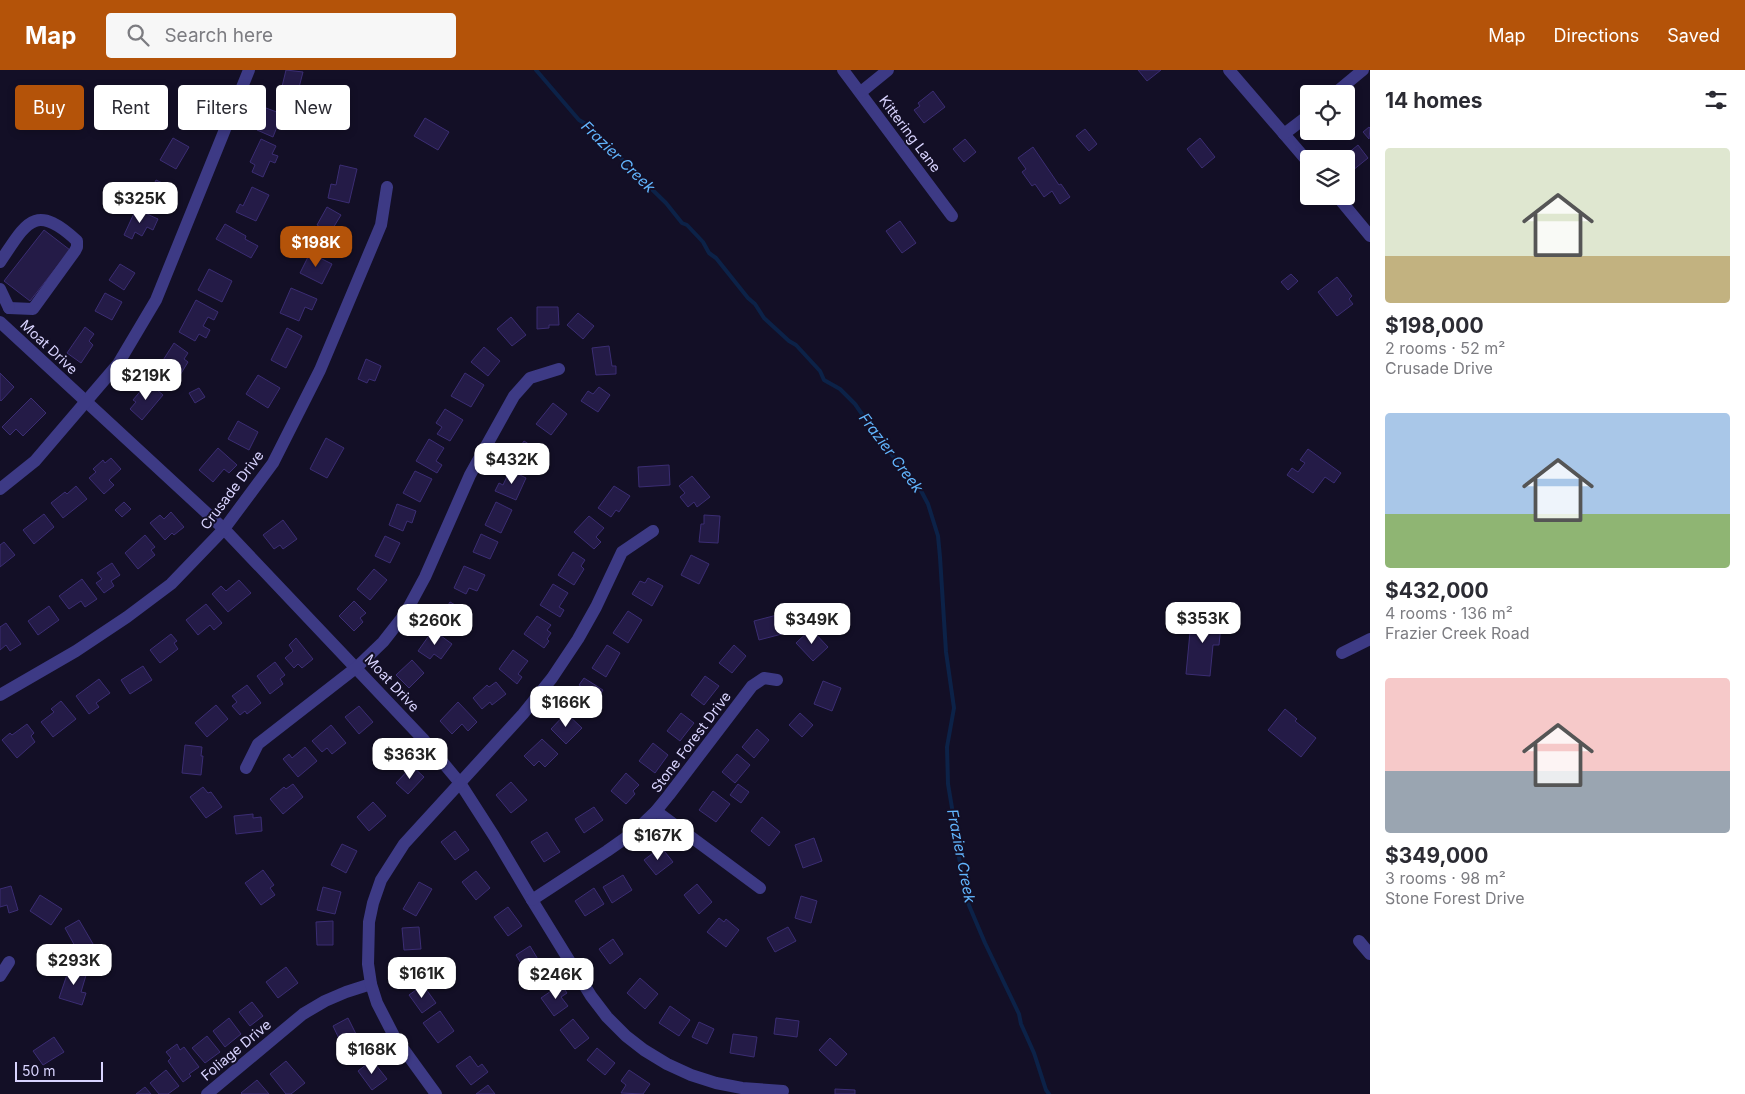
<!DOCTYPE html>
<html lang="en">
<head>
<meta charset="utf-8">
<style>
	:root { --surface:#fff; --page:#f7f7f7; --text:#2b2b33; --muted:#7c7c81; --accent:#b45309 }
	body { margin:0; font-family:Inter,sans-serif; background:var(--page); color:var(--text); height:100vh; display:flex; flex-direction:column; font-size:19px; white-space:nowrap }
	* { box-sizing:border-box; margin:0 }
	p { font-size:16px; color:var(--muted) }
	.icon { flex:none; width:28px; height:28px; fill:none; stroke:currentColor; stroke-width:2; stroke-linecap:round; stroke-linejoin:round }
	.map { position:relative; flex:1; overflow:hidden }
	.details { display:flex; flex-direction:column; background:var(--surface); width:375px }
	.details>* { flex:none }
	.top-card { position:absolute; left:15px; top:15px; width:475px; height:45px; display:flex; gap:10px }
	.buttons { position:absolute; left:1300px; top:15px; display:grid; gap:10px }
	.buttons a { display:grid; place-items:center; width:55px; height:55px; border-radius:5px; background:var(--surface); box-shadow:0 2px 8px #0003; font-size:25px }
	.scale { position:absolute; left:15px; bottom:12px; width:88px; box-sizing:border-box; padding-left:5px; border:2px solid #d9d4ff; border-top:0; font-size:14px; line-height:18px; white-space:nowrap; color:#d9d4ff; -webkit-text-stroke:4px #130f26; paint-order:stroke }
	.price { position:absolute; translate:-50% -42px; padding:0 11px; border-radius:10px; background:#fff; color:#222; font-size:16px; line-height:32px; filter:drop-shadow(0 1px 2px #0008) }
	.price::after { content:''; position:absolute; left:50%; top:30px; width:15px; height:11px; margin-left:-8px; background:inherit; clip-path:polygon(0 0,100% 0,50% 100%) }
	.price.current { background:var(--accent); color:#fff }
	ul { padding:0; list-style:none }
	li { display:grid; align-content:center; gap:10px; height:265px; padding:0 15px }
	li span { display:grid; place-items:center; height:155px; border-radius:5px; color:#555 }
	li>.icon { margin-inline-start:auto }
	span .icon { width:90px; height:90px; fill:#fffc; stroke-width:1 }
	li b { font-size:21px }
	h2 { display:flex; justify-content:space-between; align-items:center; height:60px; padding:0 15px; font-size:21px }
	.tag { padding:0 18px; border-radius:5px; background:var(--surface); box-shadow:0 2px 8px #0003; font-size:18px; line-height:45px }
	.tag.current { background:var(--accent); color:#fff }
	header { display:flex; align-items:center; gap:30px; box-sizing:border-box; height:70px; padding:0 25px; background:var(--accent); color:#fff }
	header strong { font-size:24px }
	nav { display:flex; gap:28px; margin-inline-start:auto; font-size:18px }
	.search { width:350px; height:45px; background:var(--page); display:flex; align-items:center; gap:12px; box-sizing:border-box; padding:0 18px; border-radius:5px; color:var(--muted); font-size:19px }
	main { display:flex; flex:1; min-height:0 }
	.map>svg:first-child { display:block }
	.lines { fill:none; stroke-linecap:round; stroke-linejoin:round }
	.stream { stroke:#0c2248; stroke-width:4 }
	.building { fill:#241b47; stroke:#3b2d73 }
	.minor { stroke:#3d3a85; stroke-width:12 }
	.labels { text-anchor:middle; stroke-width:4; stroke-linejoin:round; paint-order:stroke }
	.street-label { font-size:14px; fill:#d9d4ff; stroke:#130f26 }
	.water-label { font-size:15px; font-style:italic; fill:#62b6ff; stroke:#130f26 }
</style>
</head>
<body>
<header>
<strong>Map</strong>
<div class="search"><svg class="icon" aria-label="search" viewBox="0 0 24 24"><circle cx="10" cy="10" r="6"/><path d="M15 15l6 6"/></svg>Search here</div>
<nav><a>Map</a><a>Directions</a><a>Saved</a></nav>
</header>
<main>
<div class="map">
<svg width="1370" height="1024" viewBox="0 0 1370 1024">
	<rect width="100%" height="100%" fill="#130f26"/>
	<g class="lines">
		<path class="stream" d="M 536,0 L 579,50 L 591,57 L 604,74 L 615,81 L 626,94 L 666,133 L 682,153 L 687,155 L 703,172 L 709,183 L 716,188 L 748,228 L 755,234 L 764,248 L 789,271 L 796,275 L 820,301 L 824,310 L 840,319 L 855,334 L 884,376 L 918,415 L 928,434 L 938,466 L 940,487 L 946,582 L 954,638 L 947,677 L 948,714 L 957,768 L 958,782 L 968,833 L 985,873 L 1019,944 L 1021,954 L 1034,983 L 1046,1020 L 1049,1024"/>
	</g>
	<g class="building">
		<path d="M 286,0 L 303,2 L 296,29 L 280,25 Z"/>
		<path d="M 1138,0 L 1161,0 L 1147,11 Z"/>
		<path d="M 933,21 L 945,37 L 924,53 L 914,40 L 920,36 L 918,33 Z"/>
		<path d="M 266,38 L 282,44 L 273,67 L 257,60 Z"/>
		<path d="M 425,48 L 449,62 L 438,80 L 414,66 Z"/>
		<path d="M 1369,57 L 1370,58 L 1369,69 L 1363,62 Z"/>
		<path d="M 1085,59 L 1097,74 L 1089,81 L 1076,66 Z"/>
		<path d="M 173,68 L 189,77 L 176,99 L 160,90 Z"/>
		<path d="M 1200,68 L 1215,87 L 1202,98 L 1187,79 Z"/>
		<path d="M 261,69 L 276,76 L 272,84 L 278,86 L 275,93 L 270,91 L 263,107 L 252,102 L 255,95 L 250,92 Z"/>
		<path d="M 965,69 L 976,82 L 964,92 L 953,79 Z"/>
		<path d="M 1358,75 L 1368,88 L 1347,105 L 1346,89 L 1341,89 Z"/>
		<path d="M 1033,77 L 1059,115 L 1061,114 L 1070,127 L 1060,134 L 1052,121 L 1044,127 L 1035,114 L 1032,116 L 1022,102 L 1026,99 L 1018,88 Z"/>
		<path d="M 340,95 L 357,99 L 349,133 L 328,128 L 331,114 L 336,115 Z"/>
		<path d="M 156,110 L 173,118 L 164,136 L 147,128 Z"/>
		<path d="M 252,117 L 269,125 L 256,151 L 236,142 L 240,134 L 243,136 Z"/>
		<path d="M 327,137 L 341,145 L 330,163 L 317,155 Z"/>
		<path d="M 136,139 L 158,149 L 153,160 L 147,157 L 142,166 L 135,162 L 132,169 L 124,165 Z"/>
		<path d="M 900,151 L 916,173 L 902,183 L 886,161 Z"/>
		<path d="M 225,154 L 246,166 L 245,169 L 258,176 L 251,188 L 216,169 Z"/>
		<path d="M 44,160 L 70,180 L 30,231 L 4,211 Z"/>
		<path d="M 310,183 L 332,194 L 322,214 L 300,203 Z"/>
		<path d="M 120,194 L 135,203 L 124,220 L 109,210 Z"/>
		<path d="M 209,199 L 232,211 L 222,232 L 198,220 Z"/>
		<path d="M 1291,204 L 1298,211 L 1288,220 L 1281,212 Z"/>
		<path d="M 1337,207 L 1352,226 L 1349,229 L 1353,234 L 1337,246 L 1318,222 Z"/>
		<path d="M 291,218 L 317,229 L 312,240 L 305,237 L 299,251 L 280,243 Z"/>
		<path d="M 105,223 L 122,232 L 112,250 L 95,241 Z"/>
		<path d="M 196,230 L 218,242 L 214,250 L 208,247 L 203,256 L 210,260 L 206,268 L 199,264 L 195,271 L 179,262 Z"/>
		<path d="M 537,237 L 558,237 L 559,255 L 549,255 L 549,258 L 537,259 Z"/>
		<path d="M 578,243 L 594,256 L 583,269 L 567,255 Z"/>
		<path d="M 511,247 L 526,265 L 512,276 L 497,259 Z"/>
		<path d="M 85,257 L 94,264 L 89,271 L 93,275 L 81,293 L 67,283 Z"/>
		<path d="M 287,258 L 302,266 L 286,298 L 271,290 Z"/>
		<path d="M 174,273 L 188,283 L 184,289 L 188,292 L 174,315 L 160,306 L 165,298 L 160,295 Z"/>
		<path d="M 609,276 L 612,296 L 616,296 L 616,304 L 596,305 L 592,278 Z"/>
		<path d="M 484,277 L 500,291 L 488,306 L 471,292 Z"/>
		<path d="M 366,289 L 381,296 L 375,311 L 369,309 L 367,313 L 358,309 Z"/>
		<path d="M 0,303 L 14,317 L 1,331 L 0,330 Z"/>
		<path d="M 465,303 L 484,315 L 471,337 L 451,326 Z"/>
		<path d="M 258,305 L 280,318 L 268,338 L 246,324 Z"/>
		<path d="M 148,312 L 163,325 L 142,350 L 130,339 L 136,332 L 133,330 Z"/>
		<path d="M 599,317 L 610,325 L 598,342 L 581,331 L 588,321 L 593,324 Z"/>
		<path d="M 199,318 L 205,327 L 195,333 L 189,323 Z"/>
		<path d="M 31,328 L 46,343 L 23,366 L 16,359 L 10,365 L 2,357 Z"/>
		<path d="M 553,333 L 567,344 L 551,365 L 536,354 Z"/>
		<path d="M 445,339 L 463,350 L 450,371 L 437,364 L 442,357 L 436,353 Z"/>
		<path d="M 238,351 L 258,362 L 249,380 L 228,369 Z"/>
		<path d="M 326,368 L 344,378 L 327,408 L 310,399 Z"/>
		<path d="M 429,369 L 444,378 L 436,391 L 442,395 L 437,403 L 416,391 Z"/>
		<path d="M 524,371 L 538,380 L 532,389 L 537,392 L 531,401 L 510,388 L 516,379 L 518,380 Z"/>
		<path d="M 218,378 L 237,395 L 229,403 L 224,399 L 213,412 L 199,400 Z"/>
		<path d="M 1308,379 L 1341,403 L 1334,413 L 1325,407 L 1313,423 L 1287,405 L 1292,398 L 1298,402 L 1305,393 L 1300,390 Z"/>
		<path d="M 111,388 L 121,399 L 109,410 L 114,415 L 104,424 L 89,408 L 96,402 L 93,399 L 103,390 L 105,393 Z"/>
		<path d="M 669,395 L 670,415 L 639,417 L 638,397 Z"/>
		<path d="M 510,400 L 526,408 L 516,430 L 495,421 L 499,413 L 503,415 Z"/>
		<path d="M 415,401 L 432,409 L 420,432 L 403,423 Z"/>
		<path d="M 692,406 L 710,427 L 697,437 L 694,432 L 688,437 L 680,427 L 685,423 L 679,416 Z"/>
		<path d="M 76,416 L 87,429 L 63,448 L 51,433 L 65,422 L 67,424 Z"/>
		<path d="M 614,416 L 630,426 L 619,442 L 616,440 L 611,447 L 598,438 Z"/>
		<path d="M 124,432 L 131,439 L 122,447 L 115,440 Z"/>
		<path d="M 496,432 L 512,440 L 501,463 L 485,455 Z"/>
		<path d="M 397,434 L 416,441 L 412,453 L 407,451 L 403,461 L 389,455 Z"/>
		<path d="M 171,442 L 184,457 L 174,465 L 172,463 L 165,470 L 150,453 L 160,445 L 164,449 Z"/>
		<path d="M 44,444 L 54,457 L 34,474 L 23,460 Z"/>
		<path d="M 704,445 L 720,446 L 718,473 L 699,472 L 701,454 L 704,454 Z"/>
		<path d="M 589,446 L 604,458 L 596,467 L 601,472 L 594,479 L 574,462 Z"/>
		<path d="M 283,450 L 297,469 L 283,479 L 280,475 L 274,479 L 263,465 Z"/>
		<path d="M 481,464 L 498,472 L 490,489 L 473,482 Z"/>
		<path d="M 145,465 L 155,477 L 151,480 L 155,485 L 138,499 L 125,483 Z"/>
		<path d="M 385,466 L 400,473 L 390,493 L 375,486 Z"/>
		<path d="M 4,472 L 15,485 L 0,497 L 0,475 Z"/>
		<path d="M 573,482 L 585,490 L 581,496 L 584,499 L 574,515 L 558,505 Z"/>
		<path d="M 691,485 L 709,494 L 699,514 L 681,505 Z"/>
		<path d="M 112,493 L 120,505 L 111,511 L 114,516 L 104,523 L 96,513 L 102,509 L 97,503 Z"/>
		<path d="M 464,496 L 485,505 L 477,521 L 469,518 L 466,524 L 454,518 Z"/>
		<path d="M 374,499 L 387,510 L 370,530 L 357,519 Z"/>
		<path d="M 648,508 L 663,516 L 652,536 L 632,524 L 640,511 L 645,513 Z"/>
		<path d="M 82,509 L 97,529 L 85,537 L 81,531 L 69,539 L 59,526 Z"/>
		<path d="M 239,510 L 251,523 L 228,542 L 212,524 L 221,516 L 226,521 Z"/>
		<path d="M 553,514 L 568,523 L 559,537 L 564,540 L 560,547 L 540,535 Z"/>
		<path d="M 354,531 L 366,543 L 360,548 L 363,552 L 354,561 L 339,546 Z"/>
		<path d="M 450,532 L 464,540 L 453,559 L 436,549 L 442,539 L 445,540 Z"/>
		<path d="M 206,534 L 222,553 L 214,560 L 210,555 L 198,565 L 186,550 Z"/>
		<path d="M 49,536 L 59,550 L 38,565 L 28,551 Z"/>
		<path d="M 628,541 L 642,550 L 628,573 L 613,563 Z"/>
		<path d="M 1193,544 L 1222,546 L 1219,575 L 1213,575 L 1210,606 L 1186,604 L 1190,562 L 1195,563 L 1196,554 L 1192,553 Z"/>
		<path d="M 777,545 L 782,564 L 759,570 L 754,551 Z"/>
		<path d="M 537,546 L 551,555 L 547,560 L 551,563 L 547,569 L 549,571 L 544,578 L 524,564 Z"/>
		<path d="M 6,553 L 21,574 L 10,581 L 6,575 L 0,580 L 0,557 Z"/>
		<path d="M 811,559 L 828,577 L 813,591 L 796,573 Z"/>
		<path d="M 433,560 L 452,574 L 441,589 L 434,584 L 430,589 L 418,581 Z"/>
		<path d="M 171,564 L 177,571 L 174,573 L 178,579 L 160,593 L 150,580 Z"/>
		<path d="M 296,568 L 313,589 L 302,598 L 298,594 L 294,598 L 285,588 L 293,581 L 289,575 Z"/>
		<path d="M 607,575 L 620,583 L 606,607 L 592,598 Z"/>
		<path d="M 734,575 L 746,586 L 732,603 L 719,593 Z"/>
		<path d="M 513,580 L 528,591 L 518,604 L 522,607 L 517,614 L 499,599 Z"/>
		<path d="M 412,590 L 424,603 L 409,618 L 396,605 Z"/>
		<path d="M 275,592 L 285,605 L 280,609 L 283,614 L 270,624 L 257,606 Z"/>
		<path d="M 143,596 L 152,610 L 130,624 L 121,610 Z"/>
		<path d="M 705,606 L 719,616 L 704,635 L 691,625 Z"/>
		<path d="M 584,608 L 603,620 L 590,641 L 575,631 L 584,618 L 579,615 Z"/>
		<path d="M 99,609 L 110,623 L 96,633 L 99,637 L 89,644 L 76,626 Z"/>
		<path d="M 823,611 L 841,618 L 832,641 L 814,634 Z"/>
		<path d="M 496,612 L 506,624 L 492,635 L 490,632 L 482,639 L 473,628 L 487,615 L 489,617 Z"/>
		<path d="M 247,615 L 261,633 L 247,644 L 245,641 L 240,645 L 232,636 L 237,632 L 232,626 Z"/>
		<path d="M 61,631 L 76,649 L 53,667 L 41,652 L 54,642 L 51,639 Z"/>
		<path d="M 458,632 L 477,652 L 468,661 L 462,654 L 452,664 L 440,651 Z"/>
		<path d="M 216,635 L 228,649 L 207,667 L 195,653 Z"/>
		<path d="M 359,636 L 373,652 L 359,664 L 345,647 Z"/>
		<path d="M 1285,639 L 1297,649 L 1295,651 L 1316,668 L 1301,687 L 1268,660 Z"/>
		<path d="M 566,643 L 582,658 L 566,674 L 551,659 Z"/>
		<path d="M 681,643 L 694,653 L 680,671 L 667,661 Z"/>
		<path d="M 800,643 L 813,655 L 802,667 L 789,655 Z"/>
		<path d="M 27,654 L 34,663 L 31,666 L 35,672 L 17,688 L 2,670 L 10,663 L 12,665 Z"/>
		<path d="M 331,655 L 346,673 L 332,684 L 327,678 L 322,682 L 312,671 Z"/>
		<path d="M 757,659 L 769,670 L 754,688 L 742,677 Z"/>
		<path d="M 542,669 L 558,684 L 545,697 L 539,691 L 534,696 L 524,686 Z"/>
		<path d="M 653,673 L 668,685 L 655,703 L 639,691 Z"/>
		<path d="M 185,675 L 202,677 L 201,686 L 203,686 L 201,705 L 182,703 Z"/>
		<path d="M 305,677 L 317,691 L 298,707 L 283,689 L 289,684 L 292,688 Z"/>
		<path d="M 737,684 L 750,695 L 735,713 L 722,702 Z"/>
		<path d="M 412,696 L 424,707 L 408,724 L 396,713 Z"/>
		<path d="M 626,703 L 639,715 L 633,721 L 635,724 L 626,734 L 611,721 Z"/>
		<path d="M 511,712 L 527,730 L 511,743 L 496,725 Z"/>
		<path d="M 293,714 L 303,727 L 283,744 L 270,729 L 284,717 L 286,719 Z"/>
		<path d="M 738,714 L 749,722 L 741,733 L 730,725 Z"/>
		<path d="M 203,717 L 208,723 L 211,722 L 222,737 L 206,748 L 190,727 Z"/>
		<path d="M 713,721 L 730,734 L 716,752 L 699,740 Z"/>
		<path d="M 373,732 L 386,746 L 369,761 L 357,747 Z"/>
		<path d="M 594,737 L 603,750 L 584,763 L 575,749 Z"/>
		<path d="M 253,744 L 253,748 L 261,747 L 262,761 L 236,764 L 234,746 Z"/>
		<path d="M 762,747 L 780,762 L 769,776 L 751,761 Z"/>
		<path d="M 455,761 L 469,780 L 455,790 L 441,772 Z"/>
		<path d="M 547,762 L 560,782 L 544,792 L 531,772 Z"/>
		<path d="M 814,768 L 822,791 L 803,798 L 795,775 Z"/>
		<path d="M 342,774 L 357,781 L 346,803 L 331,795 Z"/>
		<path d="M 661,777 L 673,792 L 656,805 L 644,790 Z"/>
		<path d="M 263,800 L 274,815 L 270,818 L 275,825 L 261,835 L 245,813 Z"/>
		<path d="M 476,801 L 490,818 L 476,830 L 462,812 Z"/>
		<path d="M 623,805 L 632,820 L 612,833 L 603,817 Z"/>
		<path d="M 419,812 L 432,819 L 416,846 L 403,839 Z"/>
		<path d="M 697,814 L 712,832 L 699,844 L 684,825 Z"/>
		<path d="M 11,816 L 18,840 L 9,843 L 7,835 L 0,837 L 0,819 Z"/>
		<path d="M 323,817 L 341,822 L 335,844 L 317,840 Z"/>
		<path d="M 594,818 L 604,834 L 585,846 L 575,831 Z"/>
		<path d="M 40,825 L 62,839 L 51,855 L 30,841 Z"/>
		<path d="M 801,826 L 817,831 L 811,853 L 795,848 Z"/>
		<path d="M 508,837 L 522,856 L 508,866 L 494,847 Z"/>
		<path d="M 719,848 L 724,852 L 726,849 L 739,860 L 726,877 L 707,862 Z"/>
		<path d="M 79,850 L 96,879 L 81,887 L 65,858 Z"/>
		<path d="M 333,851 L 333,875 L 317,875 L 316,852 Z"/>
		<path d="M 419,857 L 421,879 L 404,880 L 402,858 Z"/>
		<path d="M 788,857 L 796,871 L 775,882 L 767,868 Z"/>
		<path d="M 613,869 L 623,884 L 610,894 L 599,879 Z"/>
		<path d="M 530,876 L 542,896 L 528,905 L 516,885 Z"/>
		<path d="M 70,896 L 87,902 L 81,922 L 86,923 L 82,935 L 59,928 Z"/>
		<path d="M 286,897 L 298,913 L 278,928 L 266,912 Z"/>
		<path d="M 640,908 L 658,924 L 645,939 L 627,923 Z"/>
		<path d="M 561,914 L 567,923 L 561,927 L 568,936 L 554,946 L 541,928 Z"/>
		<path d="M 423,915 L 436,933 L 422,943 L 409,925 Z"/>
		<path d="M 252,932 L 263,946 L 250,956 L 239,942 Z"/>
		<path d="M 670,936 L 690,950 L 679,966 L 659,953 Z"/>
		<path d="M 440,941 L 454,961 L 438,973 L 423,953 Z"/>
		<path d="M 229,948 L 241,964 L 225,977 L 213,961 Z"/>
		<path d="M 348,948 L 359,970 L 343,977 L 333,956 Z"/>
		<path d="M 776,948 L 799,951 L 797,967 L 774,964 Z"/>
		<path d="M 573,949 L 589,968 L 575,979 L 560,960 Z"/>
		<path d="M 699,952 L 714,959 L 707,974 L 692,967 Z"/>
		<path d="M 733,964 L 757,967 L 754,987 L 730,983 Z"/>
		<path d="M 207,966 L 220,982 L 205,993 L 192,978 Z"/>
		<path d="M 54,967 L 64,982 L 43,995 L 33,981 Z"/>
		<path d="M 830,968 L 847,984 L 836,996 L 819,980 Z"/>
		<path d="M 177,974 L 180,980 L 184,977 L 199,997 L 189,1004 L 191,1006 L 183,1012 L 168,991 L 171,988 L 166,982 Z"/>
		<path d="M 597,978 L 615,993 L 605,1005 L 587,990 Z"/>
		<path d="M 470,986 L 478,997 L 482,994 L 488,1002 L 471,1015 L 456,996 Z"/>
		<path d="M 372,990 L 387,1009 L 372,1020 L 358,1001 Z"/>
		<path d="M 286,991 L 305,1013 L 291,1024 L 286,1024 L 270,1004 Z"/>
		<path d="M 166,1000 L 179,1016 L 168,1024 L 159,1024 L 150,1013 Z"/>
		<path d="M 629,1000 L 650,1014 L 643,1024 L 621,1023 L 626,1015 L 621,1011 Z"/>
		<path d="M 257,1010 L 269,1024 L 242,1024 L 241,1023 Z"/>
		<path d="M 488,1015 L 495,1024 L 476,1024 Z"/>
		<path d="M 145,1017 L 151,1024 L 136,1024 Z"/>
		<path d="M 835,1019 L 855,1020 L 855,1024 L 835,1024 Z"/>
	</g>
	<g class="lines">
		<g class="minor">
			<path d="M 843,0 L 952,146"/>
			<path d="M 1229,0 L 1309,93"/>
			<path d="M 861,22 L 888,0"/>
			<path d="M 1334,24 L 1363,0"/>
			<path d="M 1284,64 L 1309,45"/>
			<path d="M 1337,126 L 1370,166"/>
			<path d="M 0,192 C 26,154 34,131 77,171 L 77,177 L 75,181 L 33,239 L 9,238"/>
			<path d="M 0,219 L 9,238"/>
			<path d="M 0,252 L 224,459 L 424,670 L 460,713 L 494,766 L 532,830 L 591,926 L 607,947 L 626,966 L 644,980 L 667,994 L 691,1005 L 716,1013 L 742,1018 L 783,1021"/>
			<path d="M 0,419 L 35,391 L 118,294 L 156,230 L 249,0"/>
			<path d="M 1342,583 L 1370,569"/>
			<path d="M 0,625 L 76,581 L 127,547 L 171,514 L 224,459 L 273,393 L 320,300 L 381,155 L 387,117"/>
			<path d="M 246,698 L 258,674 L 357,597 L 383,572 L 405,544 L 425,507 L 470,405 L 514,326 L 530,308 L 559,299"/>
			<path d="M 656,741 L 760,818"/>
			<path d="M 532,830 L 607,781 L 634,762 L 656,741 L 669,725 L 752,616 L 764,608 L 777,610"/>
			<path d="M 1359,871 L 1370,884"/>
			<path d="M 0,906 L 9,892"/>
			<path d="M 207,1024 L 303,944 L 325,931 L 346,922 L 371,914"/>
			<path d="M 436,1024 L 394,966 L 377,933 L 371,914 L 368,894 L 369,852 L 373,833 L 381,810 L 404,774 L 523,644 L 552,608 L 578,569 L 596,537 L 622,482 L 653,461"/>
		</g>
	</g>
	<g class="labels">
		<g class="street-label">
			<text transform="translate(910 64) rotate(53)" y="5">Kittering Lane</text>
			<text transform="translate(49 277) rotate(43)" y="5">Moat Drive</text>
			<text transform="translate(232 420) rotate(-53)" y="5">Crusade Drive</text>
			<text transform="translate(392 613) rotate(47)" y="5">Moat Drive</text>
			<text transform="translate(691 672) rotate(-53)" y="5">Stone Forest Drive</text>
			<text transform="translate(236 980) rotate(-40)" y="5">Foliage Drive</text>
		</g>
		<g class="water-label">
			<text transform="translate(618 87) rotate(44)" y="5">Frazier Creek</text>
			<text transform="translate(891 383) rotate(53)" y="5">Frazier Creek</text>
			<text transform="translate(961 786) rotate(79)" y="5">Frazier Creek</text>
		</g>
	</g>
</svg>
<div class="buttons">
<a><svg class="icon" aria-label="locate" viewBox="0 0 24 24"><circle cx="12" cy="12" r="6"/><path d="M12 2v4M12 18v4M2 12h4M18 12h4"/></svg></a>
<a><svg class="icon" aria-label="layers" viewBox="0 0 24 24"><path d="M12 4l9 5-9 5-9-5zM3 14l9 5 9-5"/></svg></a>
</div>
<div class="scale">50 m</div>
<b class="price" style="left:140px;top:154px">$325K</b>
<b class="price current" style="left:316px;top:198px">$198K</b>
<b class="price" style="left:146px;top:331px">$219K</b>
<b class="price" style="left:512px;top:415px">$432K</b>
<b class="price" style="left:1203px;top:574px">$353K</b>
<b class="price" style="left:812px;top:575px">$349K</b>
<b class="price" style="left:435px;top:576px">$260K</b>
<b class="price" style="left:566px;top:658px">$166K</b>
<b class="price" style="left:410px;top:710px">$363K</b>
<b class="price" style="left:658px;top:791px">$167K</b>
<b class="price" style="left:74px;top:916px">$293K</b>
<b class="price" style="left:422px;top:929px">$161K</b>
<b class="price" style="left:556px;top:930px">$246K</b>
<b class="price" style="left:372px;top:1005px">$168K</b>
<div class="top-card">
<a class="tag current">Buy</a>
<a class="tag">Rent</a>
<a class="tag">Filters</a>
<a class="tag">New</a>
</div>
</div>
<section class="details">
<h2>14 homes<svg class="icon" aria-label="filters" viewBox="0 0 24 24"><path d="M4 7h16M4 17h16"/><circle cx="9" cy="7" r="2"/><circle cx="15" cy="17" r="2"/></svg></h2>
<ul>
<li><span style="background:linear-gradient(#dfe7d0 70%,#c2b280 0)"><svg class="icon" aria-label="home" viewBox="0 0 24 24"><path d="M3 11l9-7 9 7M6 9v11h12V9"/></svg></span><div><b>$198,000</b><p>2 rooms · 52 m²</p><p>Crusade Drive</p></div></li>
<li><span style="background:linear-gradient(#a9c7e8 65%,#8fb573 0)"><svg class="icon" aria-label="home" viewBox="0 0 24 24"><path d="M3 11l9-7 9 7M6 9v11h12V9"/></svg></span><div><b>$432,000</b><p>4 rooms · 136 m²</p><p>Frazier Creek Road</p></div></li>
<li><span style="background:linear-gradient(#f6c9c9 60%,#9aa5b1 0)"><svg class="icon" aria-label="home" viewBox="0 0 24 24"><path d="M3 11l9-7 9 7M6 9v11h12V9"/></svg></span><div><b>$349,000</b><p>3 rooms · 98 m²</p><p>Stone Forest Drive</p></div></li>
</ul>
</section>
</main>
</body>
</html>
